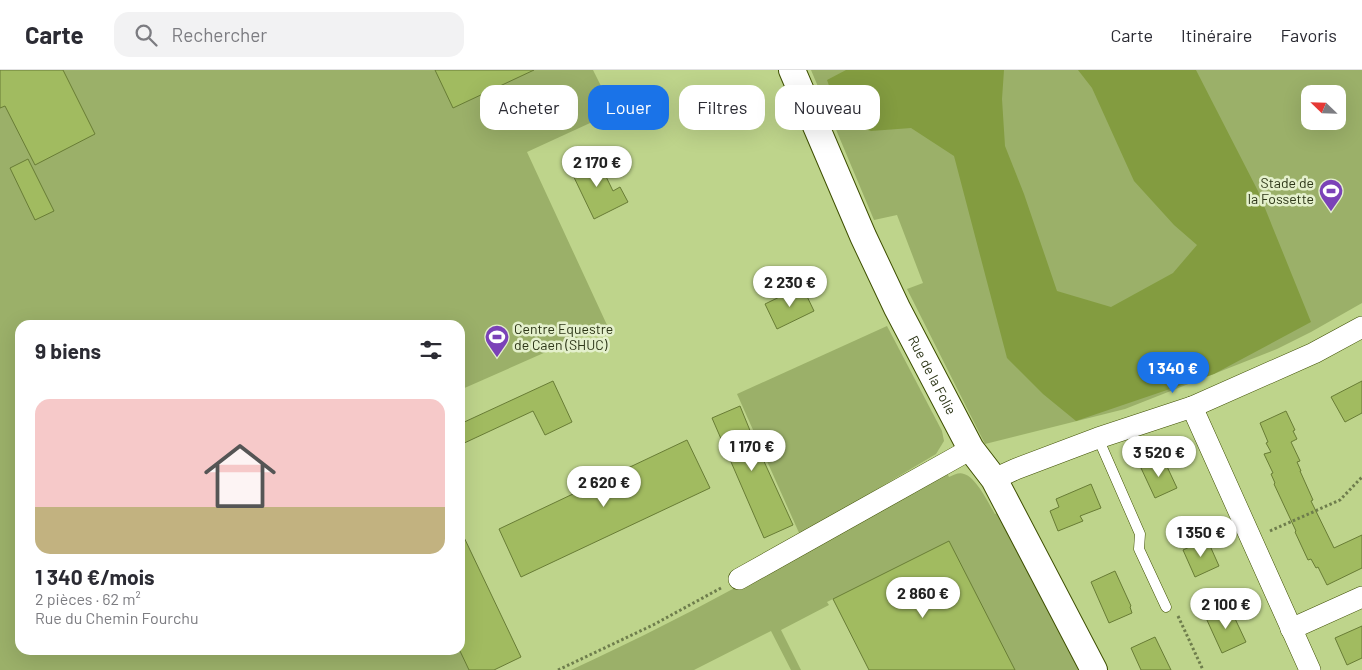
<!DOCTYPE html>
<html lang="fr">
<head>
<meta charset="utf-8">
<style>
	:root { --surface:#fff; --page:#f2f2f3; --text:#2b2b33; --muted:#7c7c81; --line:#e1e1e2; --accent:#1a73e8 }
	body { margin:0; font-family:Barlow,sans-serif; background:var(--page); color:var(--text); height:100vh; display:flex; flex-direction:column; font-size:19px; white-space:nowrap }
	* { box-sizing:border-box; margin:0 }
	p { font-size:16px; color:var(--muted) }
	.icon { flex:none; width:28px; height:28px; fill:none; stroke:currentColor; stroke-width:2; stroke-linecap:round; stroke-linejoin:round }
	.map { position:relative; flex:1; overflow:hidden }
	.side { position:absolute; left:15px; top:250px; width:450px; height:335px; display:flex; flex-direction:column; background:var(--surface); border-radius:15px; box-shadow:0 5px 20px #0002 }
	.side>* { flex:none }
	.banner { position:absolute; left:480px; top:15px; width:475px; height:45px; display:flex; gap:10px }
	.needle { width:32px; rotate:293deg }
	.tools { position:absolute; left:1301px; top:15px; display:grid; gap:10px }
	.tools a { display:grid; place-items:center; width:45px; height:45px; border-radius:10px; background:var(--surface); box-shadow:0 5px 20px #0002; font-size:25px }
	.price { position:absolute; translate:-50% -42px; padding:0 11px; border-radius:18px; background:#fff; color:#222; font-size:16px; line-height:32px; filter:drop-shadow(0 1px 2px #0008) }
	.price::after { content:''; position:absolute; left:50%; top:30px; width:15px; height:11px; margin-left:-8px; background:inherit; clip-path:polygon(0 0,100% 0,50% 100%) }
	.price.active { background:var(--accent); color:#fff }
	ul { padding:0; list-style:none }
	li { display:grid; align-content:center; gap:10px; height:265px; padding:0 20px }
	li span { display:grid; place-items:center; height:155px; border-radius:15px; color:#555 }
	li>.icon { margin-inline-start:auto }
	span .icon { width:90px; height:90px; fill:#fffc; stroke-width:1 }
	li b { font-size:21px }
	h2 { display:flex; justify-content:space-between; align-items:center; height:60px; padding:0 20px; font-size:21px }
	.pill { padding:0 18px; border-radius:15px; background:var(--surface); box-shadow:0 5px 20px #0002; font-size:18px; line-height:45px }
	.pill.active { background:var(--accent); color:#fff }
	header { display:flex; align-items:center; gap:30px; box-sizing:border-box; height:70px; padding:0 25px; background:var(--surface); border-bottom:1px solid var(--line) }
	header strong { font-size:24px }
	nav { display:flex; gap:28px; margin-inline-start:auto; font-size:18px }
	.search { width:350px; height:45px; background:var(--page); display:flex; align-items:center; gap:12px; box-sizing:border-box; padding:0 18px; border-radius:15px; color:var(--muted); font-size:19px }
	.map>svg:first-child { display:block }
	.green { fill:#9bb069; fill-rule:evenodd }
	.forest { fill:#839c40 }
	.building { fill:#a1bb60; stroke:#687c35 }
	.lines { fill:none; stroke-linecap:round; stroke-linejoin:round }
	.service-casing { stroke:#3e4f00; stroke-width:11 }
	.minor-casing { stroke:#3e4f00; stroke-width:22 }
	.tertiary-casing { stroke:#3e4f00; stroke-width:28 }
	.path { stroke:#6e7d4c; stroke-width:3; stroke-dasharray:2.5 2.5; stroke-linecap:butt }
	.service { stroke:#fff; stroke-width:10 }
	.minor { stroke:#fff; stroke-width:21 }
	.tertiary { stroke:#fff; stroke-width:26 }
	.labels { text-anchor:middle; stroke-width:5; stroke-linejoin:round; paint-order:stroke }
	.poi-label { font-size:14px; fill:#2d3618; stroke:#e4f0cc; text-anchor:end }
	.street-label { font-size:14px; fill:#2d3618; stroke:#e4f0cc }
</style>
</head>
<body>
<header>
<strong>Carte</strong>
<div class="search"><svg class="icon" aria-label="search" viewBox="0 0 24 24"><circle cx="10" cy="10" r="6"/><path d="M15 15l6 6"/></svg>Rechercher</div>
<nav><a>Carte</a><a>Itinéraire</a><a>Favoris</a></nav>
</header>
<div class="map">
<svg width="1362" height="600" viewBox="0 0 1362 600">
	<rect width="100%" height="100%" fill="#bed48b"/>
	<g class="green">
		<path d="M 0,0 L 593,0 L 614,42 L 527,82 L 607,255 L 460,320 L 460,255 L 20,255 L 20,580 L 460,580 L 470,600 L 0,600 Z"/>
		<path d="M 811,0 L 1362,0 L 1362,233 L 1311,262 L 1277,279 L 1125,339 L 985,374 L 907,219 L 923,213 L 897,145 L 874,150 ZM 1310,24 L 1338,24 L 1338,51 L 1310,51 Z"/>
		<path d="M 887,256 L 942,361 L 944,371 L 936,384 L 800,465 L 737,324 Z"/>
		<path d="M 946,401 L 949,407 C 954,405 959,402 964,404 C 976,407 989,434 995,444 L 1001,442 L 1082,600 L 1015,600 L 949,471 L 827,532 L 829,535 L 781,560 L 801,600 L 791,600 L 771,561 L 694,600 L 571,600 C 700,541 822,470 946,401 Z"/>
	</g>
	<path class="forest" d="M 846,0 L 1004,0 L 1002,29 L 1005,76 L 1024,124 L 1057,221 L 1111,237 L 1173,203 L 1197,175 L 1174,155 L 1134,111 L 1092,18 L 1078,0 L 1196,0 L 1258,121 L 1311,252 L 1214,304 L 1076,351 L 1043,324 L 1007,288 L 954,86 L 911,58 L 871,61 L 842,52 L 827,10 Z"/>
	<g class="building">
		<path d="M 0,0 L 63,0 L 95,64 L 35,95 L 5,36 L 0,38 Z"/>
		<path d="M 435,0 L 534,0 L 453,38 Z"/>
		<path d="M 596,86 L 613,121 L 620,117 L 628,132 L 594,149 L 570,99 Z"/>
		<path d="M 28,89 L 54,141 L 35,150 L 10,98 Z"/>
		<path d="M 802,216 L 814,241 L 777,259 L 765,234 Z"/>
		<path d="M 553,311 L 572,352 L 545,365 L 533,341 L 460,375 L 460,354 Z"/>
		<path d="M 1362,311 L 1362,343 L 1345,352 L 1331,327 Z"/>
		<path d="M 740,336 L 751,363 L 793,455 L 764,468 L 712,348 Z"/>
		<path d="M 1286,341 L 1295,360 L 1293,361 L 1297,369 L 1291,372 L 1300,391 L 1297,392 L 1301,401 L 1300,401 L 1313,430 L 1311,431 L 1334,478 L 1362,465 L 1362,498 L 1327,515 L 1318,497 L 1316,498 L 1311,489 L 1308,490 L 1295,462 L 1296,461 L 1274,414 L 1275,413 L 1271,404 L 1273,403 L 1264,384 L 1271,382 L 1266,373 L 1268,372 L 1260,353 Z"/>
		<path d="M 687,370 L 710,418 L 521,507 L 499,459 Z"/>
		<path d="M 1163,388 L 1177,418 L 1155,428 L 1141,398 Z"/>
		<path d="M 1091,414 L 1101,438 L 1080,446 L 1083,451 L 1058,461 L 1050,441 L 1059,437 L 1056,429 Z"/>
		<path d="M 460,459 L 521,587 L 494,600 L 469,600 L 460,581 Z"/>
		<path d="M 1207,469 L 1219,496 L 1195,507 L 1183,480 Z"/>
		<path d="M 949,471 L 1015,600 L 869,600 L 833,529 Z"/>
		<path d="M 1115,501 L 1131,536 L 1130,537 L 1132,543 L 1109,553 L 1091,512 Z"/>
		<path d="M 1230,538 L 1246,572 L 1222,583 L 1206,548 Z"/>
		<path d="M 1362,556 L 1362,588 L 1347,595 L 1335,568 Z"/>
		<path d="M 1155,567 L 1171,600 L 1141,600 L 1131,578 Z"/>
	</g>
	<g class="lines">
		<defs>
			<path id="service" d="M 1098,368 L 1140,464 L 1139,479 L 1166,537"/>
			<g id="minor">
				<path d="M 1192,337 L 1310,600"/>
				<path d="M 994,409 L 1016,399 L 1098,368 L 1192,337 L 1314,283 L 1362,257"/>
				<path d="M 739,509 L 971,379"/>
				<path d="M 1291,559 L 1362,527"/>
			</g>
			<g id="tertiary">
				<path id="s1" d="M 792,0 L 863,166 L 897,238 L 971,379 L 994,409 L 1094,600"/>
			</g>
		</defs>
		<use href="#service" class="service-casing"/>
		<use href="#minor" class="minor-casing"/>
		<use href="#tertiary" class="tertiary-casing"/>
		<g class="path">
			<path d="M 1270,461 L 1340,430 L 1362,407"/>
			<path d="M 1178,546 L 1203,600"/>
			<path d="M 558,600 L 653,555 L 721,518"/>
		</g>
		<use href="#service" class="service"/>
		<use href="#minor" class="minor"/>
		<use href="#tertiary" class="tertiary"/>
	</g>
	<defs>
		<symbol id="stadium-pin" viewBox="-11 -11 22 30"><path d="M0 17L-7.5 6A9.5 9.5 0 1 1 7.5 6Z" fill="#7b42b8" stroke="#e4f0cc"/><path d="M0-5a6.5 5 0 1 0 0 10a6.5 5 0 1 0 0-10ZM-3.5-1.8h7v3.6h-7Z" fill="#fff"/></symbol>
	</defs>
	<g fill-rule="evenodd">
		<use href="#stadium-pin" x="1317" y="107" width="28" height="38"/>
		<use href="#stadium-pin" x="483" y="253" width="28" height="38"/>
	</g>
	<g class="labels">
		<g class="poi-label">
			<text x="1314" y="118">Stade de<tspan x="1314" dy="16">la Fossette</tspan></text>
			<text x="514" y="264" text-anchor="start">Centre Equestre<tspan x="514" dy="16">de Caen (SHUC)</tspan></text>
		</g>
		<g class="street-label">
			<text dy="5" stroke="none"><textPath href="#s1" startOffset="336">Rue de la Folie</textPath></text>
		</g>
	</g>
</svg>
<div class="tools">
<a><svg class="needle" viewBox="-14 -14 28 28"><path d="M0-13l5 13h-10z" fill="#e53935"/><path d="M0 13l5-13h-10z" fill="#7c7c81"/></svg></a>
</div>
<b class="price" style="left:597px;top:118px">2 170 €</b>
<b class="price" style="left:790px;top:238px">2 230 €</b>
<b class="price active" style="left:1173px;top:324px">1 340 €</b>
<b class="price" style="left:752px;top:402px">1 170 €</b>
<b class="price" style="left:1159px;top:408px">3 520 €</b>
<b class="price" style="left:604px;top:438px">2 620 €</b>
<b class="price" style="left:1201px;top:488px">1 350 €</b>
<b class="price" style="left:923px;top:549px">2 860 €</b>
<b class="price" style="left:1226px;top:560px">2 100 €</b>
<div class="banner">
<a class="pill">Acheter</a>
<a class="pill active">Louer</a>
<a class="pill">Filtres</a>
<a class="pill">Nouveau</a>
</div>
<section class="side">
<h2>9 biens<svg class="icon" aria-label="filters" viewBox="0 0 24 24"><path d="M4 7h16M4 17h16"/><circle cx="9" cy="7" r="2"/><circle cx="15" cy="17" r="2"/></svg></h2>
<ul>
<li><span style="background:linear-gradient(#f6c9c9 70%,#c2b280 0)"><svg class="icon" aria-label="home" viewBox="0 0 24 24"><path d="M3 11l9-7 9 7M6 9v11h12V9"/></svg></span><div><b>1 340 €/mois</b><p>2 pièces · 62 m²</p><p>Rue du Chemin Fourchu</p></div></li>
</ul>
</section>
</div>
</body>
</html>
